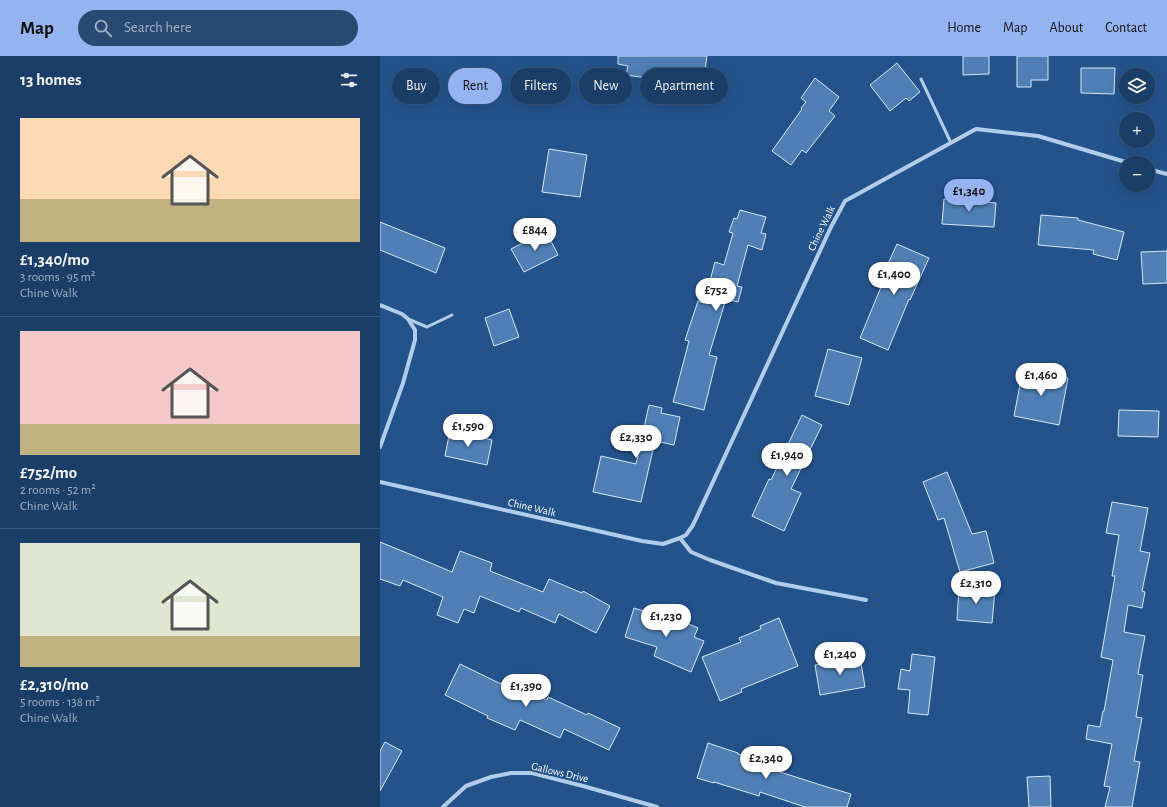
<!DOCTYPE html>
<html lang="en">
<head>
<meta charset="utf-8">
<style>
	:root { --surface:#1b3e69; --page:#284971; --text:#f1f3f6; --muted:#a0aec0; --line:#39577d; --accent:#95b2f1 }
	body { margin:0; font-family:"Alegreya Sans",sans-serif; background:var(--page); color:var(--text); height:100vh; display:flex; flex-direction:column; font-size:15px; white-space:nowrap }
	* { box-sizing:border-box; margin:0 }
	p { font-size:13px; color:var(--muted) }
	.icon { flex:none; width:22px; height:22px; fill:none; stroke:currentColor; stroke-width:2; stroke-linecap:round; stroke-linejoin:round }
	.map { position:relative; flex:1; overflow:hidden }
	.panel { display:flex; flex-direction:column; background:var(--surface); width:380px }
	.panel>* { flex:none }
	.hud { position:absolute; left:12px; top:12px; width:380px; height:36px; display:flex; gap:8px }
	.controls { position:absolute; left:739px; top:12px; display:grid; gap:8px }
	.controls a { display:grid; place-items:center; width:36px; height:36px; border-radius:50%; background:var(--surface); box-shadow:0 4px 16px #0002,0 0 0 1px var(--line); font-size:20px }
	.price { position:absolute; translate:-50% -34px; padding:0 9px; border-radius:14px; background:#fff; color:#222; font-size:13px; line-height:26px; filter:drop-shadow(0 1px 2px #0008) }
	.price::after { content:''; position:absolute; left:50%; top:24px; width:12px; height:9px; margin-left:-6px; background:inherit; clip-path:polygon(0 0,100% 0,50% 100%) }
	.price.current { background:var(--accent); color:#111 }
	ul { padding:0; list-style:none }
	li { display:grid; align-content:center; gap:8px; height:212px; padding:0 20px }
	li+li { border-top:1px solid var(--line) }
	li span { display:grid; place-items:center; height:124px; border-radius:0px; color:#555 }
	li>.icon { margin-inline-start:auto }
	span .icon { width:72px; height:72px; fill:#fffc; stroke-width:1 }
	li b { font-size:17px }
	h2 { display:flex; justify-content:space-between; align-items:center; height:48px; padding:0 20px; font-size:17px }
	.tag { padding:0 14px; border-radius:18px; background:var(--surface); box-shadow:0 4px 16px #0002,0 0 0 1px var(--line); font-size:14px; line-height:36px }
	.tag.current { background:var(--accent); color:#111 }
	header { display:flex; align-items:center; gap:24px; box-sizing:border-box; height:56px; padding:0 20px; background:var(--accent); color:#111 }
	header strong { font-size:19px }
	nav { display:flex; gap:22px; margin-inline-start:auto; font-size:14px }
	.search { width:280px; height:36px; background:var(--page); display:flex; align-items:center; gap:10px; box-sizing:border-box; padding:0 14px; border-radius:22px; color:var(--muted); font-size:15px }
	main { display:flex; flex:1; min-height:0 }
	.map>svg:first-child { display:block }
	.building { fill:#507fb5; stroke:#d6e6f8 }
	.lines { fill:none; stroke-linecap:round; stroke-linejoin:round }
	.service { stroke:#b2cdeb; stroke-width:3 }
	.minor { stroke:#b2cdeb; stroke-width:4 }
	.labels { text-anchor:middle; stroke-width:4; stroke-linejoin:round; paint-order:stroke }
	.street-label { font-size:11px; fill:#fff; stroke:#24538c }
</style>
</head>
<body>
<header>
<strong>Map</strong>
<div class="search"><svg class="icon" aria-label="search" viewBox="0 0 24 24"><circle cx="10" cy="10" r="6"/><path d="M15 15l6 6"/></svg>Search here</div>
<nav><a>Home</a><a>Map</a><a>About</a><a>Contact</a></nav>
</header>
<main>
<section class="panel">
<h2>13 homes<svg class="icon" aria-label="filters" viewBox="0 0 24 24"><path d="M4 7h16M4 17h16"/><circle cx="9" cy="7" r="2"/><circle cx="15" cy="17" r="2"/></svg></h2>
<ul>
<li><span style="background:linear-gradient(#ffd9b3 65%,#c2b280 0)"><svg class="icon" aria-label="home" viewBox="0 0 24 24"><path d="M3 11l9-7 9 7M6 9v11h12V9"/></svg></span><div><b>£1,340/mo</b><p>3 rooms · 95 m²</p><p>Chine Walk</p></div></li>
<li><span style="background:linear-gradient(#f6c9c9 75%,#c2b280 0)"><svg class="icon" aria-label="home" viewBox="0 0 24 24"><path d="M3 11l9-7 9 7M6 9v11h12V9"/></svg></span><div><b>£752/mo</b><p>2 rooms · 52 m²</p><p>Chine Walk</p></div></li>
<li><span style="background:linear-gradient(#dfe7d0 75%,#c2b280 0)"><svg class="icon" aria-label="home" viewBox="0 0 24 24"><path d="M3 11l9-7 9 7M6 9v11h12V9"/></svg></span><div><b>£2,310/mo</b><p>5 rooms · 138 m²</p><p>Chine Walk</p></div></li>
</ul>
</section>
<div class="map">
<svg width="787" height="751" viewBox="0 0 787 751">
	<rect width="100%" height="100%" fill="#24538c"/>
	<g class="building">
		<path d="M 238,0 L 327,0 L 324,22 L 276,14 L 275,23 L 246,19 L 248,10 L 238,8 Z"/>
		<path d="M 583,0 L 609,0 L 609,18 L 583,19 Z"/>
		<path d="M 637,0 L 668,0 L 668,24 L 651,24 L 651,31 L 637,31 Z"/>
		<path d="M 517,7 L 540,36 L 529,45 L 526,42 L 510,55 L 490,29 Z"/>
		<path d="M 701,12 L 735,12 L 734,38 L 701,37 Z"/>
		<path d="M 435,22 L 459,41 L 449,55 L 455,60 L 426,97 L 422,94 L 411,109 L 392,95 L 422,53 L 421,52 L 426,46 L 421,42 Z"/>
		<path d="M 169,93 L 207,99 L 200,141 L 162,136 Z"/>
		<path d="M 564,143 L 616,147 L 614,171 L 562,168 Z"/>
		<path d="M 360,154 L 386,161 L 381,177 L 386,178 L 382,194 L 368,189 L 357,230 L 362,231 L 358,246 L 346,243 L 329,299 L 337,301 L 324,354 L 293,346 L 309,285 L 305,284 L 318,245 L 324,247 L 335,206 L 344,209 L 353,177 L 349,176 L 354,162 L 357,163 Z"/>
		<path d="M 661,159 L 698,162 L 698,164 L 744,176 L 737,204 L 713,198 L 714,194 L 658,189 Z"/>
		<path d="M 0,166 L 65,192 L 56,217 L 0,194 Z"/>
		<path d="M 166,175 L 178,199 L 144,216 L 131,193 Z"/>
		<path d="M 517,188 L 549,202 L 530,244 L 529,243 L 508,294 L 480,282 L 501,231 L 498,230 Z"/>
		<path d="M 787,195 L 787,227 L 763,228 L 761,196 Z"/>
		<path d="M 129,253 L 139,281 L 114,290 L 105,262 Z"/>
		<path d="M 448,293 L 482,302 L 469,349 L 435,340 Z"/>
		<path d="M 643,313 L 688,322 L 679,369 L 634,360 Z"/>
		<path d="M 269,349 L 282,352 L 281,357 L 300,361 L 294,389 L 275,385 L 261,446 L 213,436 L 221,400 L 256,408 Z"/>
		<path d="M 739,354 L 779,355 L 778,381 L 738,380 Z"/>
		<path d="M 422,359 L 442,369 L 411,433 L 421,437 L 404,475 L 372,460 L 389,423 L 391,424 Z"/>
		<path d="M 70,374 L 112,384 L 107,409 L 65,400 Z"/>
		<path d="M 567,416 L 592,478 L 606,475 L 614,507 L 580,516 L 564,462 L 558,464 L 543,426 Z"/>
		<path d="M 732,446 L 768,452 L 760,495 L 770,497 L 762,535 L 765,536 L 762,552 L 748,549 L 744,576 L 765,580 L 758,618 L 763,619 L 756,661 L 762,662 L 754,705 L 760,706 L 752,751 L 725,751 L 730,731 L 724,730 L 732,688 L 706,683 L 708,669 L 720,671 L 723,655 L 724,655 L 733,604 L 721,601 L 735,520 L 732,520 L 739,479 L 726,477 Z"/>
		<path d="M 0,486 L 27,497 L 72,516 L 80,495 L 112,507 L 110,515 L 163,536 L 169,523 L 202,537 L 203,535 L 230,550 L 216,577 L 179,558 L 175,567 L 141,552 L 139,556 L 100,540 L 94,557 L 84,553 L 78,567 L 57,559 L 63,541 L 23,524 L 20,530 L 0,523 Z"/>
		<path d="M 579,531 L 615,533 L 612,567 L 577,564 Z"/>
		<path d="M 254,552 L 289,563 L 290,560 L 318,572 L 314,581 L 324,585 L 311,616 L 274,600 L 277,591 L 245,581 Z"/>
		<path d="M 399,562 L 418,610 L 361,633 L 362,636 L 340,645 L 322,601 L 361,586 L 359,582 L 381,573 L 380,570 Z"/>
		<path d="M 532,598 L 555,601 L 548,659 L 528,657 L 530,634 L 518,633 L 521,613 L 530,615 Z"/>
		<path d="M 480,601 L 485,631 L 440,639 L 435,609 Z"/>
		<path d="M 80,608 L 121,628 L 123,625 L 167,644 L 168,641 L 207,659 L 208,657 L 240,672 L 229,694 L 184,673 L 180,682 L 140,664 L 135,674 L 107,662 L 108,660 L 65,639 Z"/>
		<path d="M 5,686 L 22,695 L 0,735 L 0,695 Z"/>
		<path d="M 328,687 L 358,697 L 358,698 L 398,711 L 397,715 L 447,731 L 471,738 L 467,751 L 425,751 L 380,736 L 379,740 L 334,726 L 334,727 L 317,722 Z"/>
		<path d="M 670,720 L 671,751 L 649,751 L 647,721 Z"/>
	</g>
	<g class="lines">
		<g class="service">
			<path d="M 541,23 L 571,87"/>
			<path d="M 28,263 L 47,271 L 72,259"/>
		</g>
		<g class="minor">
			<path d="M 768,113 L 787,118"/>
			<path d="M 0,249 L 22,258 L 28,263 L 35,274 L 35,284 L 23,327 L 0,391"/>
			<path d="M 0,426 L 262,485 L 283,488 L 300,482 L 306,479 L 313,469 L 451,171 L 465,145 L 596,73 L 658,80 L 749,107"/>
			<path d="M 300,482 L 311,496 L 330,504 L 396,527 L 486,544"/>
			<path d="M 63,751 L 86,730 L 111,721 L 131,717 L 152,717 L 203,730 L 277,751"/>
		</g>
	</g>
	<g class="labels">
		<g class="street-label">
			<text transform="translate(441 172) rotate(-64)" y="4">Chine Walk</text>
			<text transform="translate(152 451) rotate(13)" y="4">Chine Walk</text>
			<text transform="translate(180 716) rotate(13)" y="4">Gallows Drive</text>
		</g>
	</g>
</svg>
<div class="controls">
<a><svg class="icon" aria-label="layers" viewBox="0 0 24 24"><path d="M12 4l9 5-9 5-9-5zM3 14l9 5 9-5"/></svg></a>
<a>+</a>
<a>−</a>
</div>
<b class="price current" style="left:589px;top:157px">£1,340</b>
<b class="price" style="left:155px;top:196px">£844</b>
<b class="price" style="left:514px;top:240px">£1,400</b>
<b class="price" style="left:336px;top:256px">£752</b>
<b class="price" style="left:661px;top:341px">£1,460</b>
<b class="price" style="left:88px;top:392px">£1,590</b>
<b class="price" style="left:256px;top:403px">£2,330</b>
<b class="price" style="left:407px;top:421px">£1,940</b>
<b class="price" style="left:596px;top:549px">£2,310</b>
<b class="price" style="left:286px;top:582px">£1,230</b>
<b class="price" style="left:460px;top:620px">£1,240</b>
<b class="price" style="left:146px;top:652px">£1,390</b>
<b class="price" style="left:386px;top:724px">£2,340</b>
<div class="hud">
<a class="tag">Buy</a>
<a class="tag current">Rent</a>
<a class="tag">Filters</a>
<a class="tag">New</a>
<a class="tag">Apartment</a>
</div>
</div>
</main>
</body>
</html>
